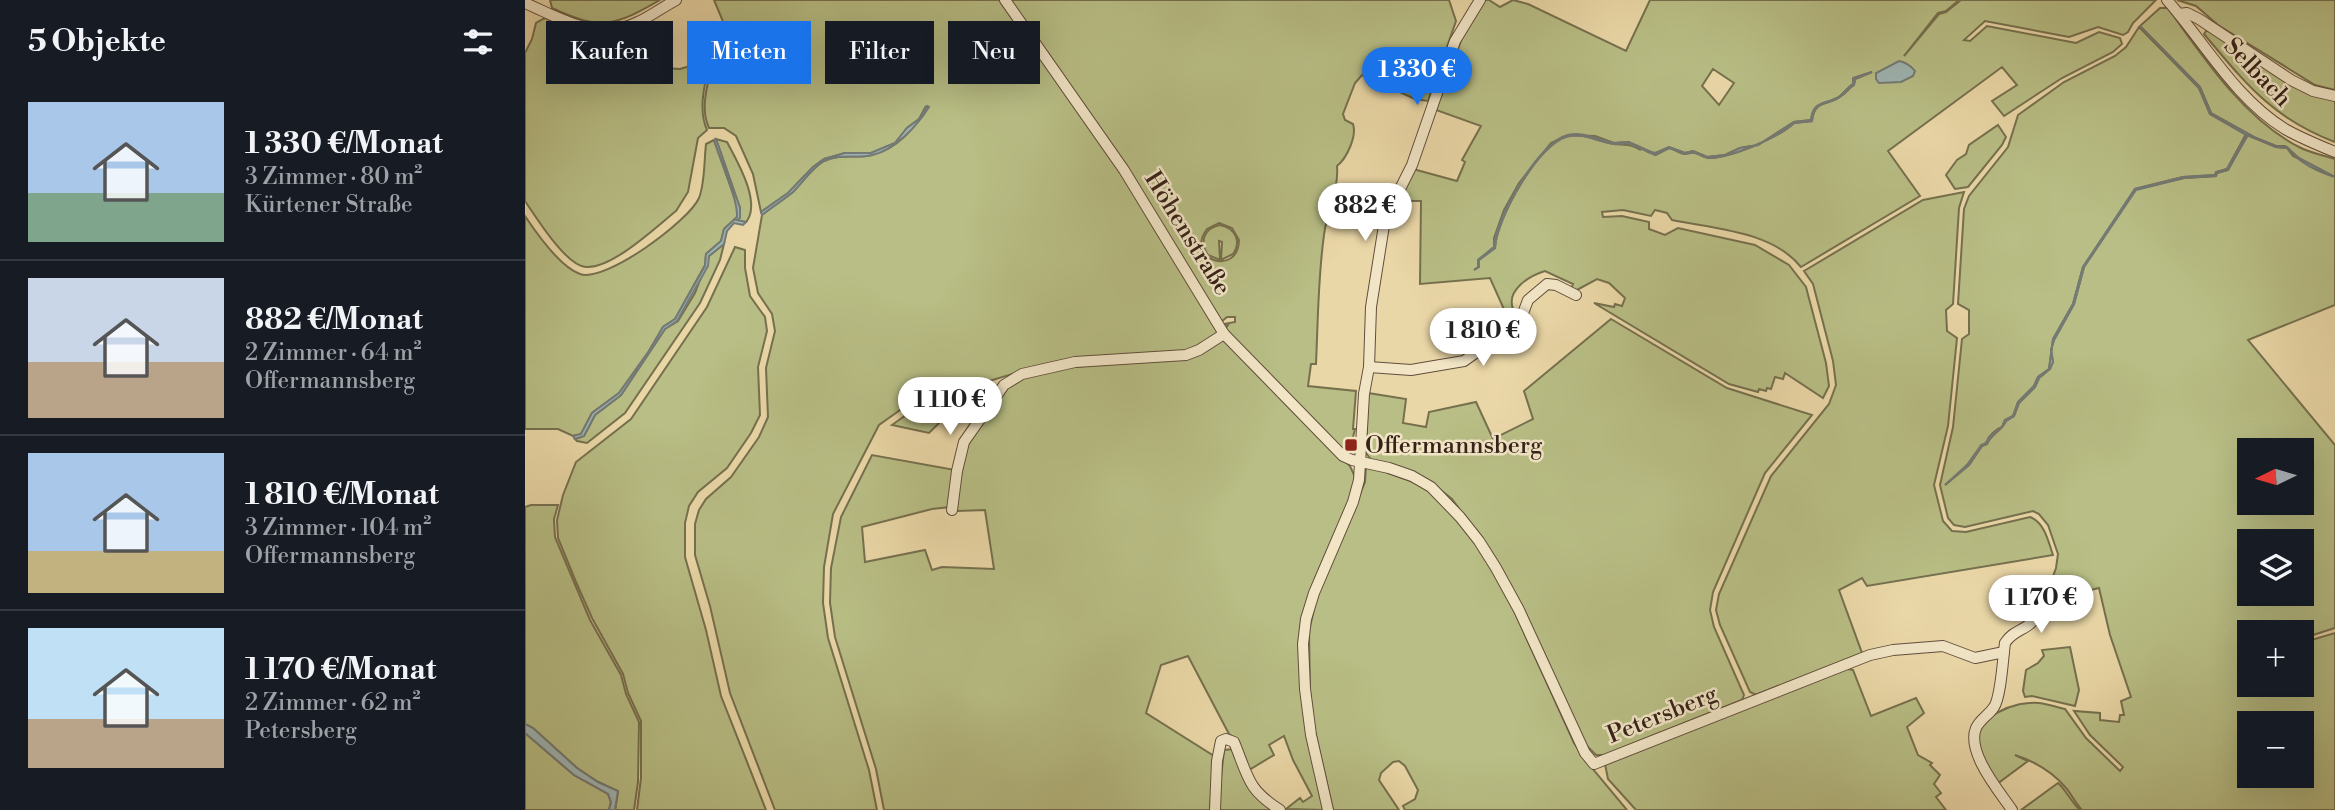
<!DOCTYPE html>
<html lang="de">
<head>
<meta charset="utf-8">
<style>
	:root { --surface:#171b24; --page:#242831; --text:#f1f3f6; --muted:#9ea1a6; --line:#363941; --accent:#1a73e8 }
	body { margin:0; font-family:"Libre Bodoni",serif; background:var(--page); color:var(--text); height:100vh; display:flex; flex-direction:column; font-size:26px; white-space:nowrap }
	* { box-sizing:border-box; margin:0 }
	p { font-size:23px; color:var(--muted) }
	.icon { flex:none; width:38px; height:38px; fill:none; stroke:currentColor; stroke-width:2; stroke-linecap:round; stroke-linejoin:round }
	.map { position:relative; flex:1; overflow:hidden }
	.details { display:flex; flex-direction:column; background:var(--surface); width:525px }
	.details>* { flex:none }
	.top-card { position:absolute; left:21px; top:21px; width:665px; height:63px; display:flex; gap:14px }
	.needle { width:46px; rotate:265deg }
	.buttons { position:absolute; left:1712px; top:438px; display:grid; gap:14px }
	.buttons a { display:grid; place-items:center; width:77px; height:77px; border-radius:0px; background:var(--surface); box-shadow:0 7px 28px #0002; font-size:35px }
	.price { position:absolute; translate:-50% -60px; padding:0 16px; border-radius:24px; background:#fff; color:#222; font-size:23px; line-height:46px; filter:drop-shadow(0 2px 4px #0008) }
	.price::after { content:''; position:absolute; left:50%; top:42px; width:21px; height:16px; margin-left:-10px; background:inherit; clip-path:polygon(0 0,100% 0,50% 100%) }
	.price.selected { background:var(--accent); color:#fff }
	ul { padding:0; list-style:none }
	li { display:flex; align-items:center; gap:21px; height:175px; padding:0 28px }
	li+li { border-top:2px solid var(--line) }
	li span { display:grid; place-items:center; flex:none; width:196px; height:140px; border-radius:0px; color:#555 }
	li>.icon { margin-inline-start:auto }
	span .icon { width:84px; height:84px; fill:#fffc; stroke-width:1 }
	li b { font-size:30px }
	h2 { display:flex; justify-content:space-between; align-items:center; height:84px; padding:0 28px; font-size:30px }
	.chip { padding:0 24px; border-radius:0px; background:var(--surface); box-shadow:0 7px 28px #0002; font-size:24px; line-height:63px }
	.chip.selected { background:var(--accent); color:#fff }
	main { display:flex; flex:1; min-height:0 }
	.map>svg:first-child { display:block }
	.green { fill:#b8be85; stroke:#76704e; stroke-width:2; fill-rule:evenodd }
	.water { fill:#9eb6b4; stroke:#747a76; stroke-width:2 }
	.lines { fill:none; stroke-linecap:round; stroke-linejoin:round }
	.minor-casing { stroke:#624e3c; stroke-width:12 }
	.minor { stroke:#f1e5c6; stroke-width:10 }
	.poi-dot { fill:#8f2418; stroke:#f1e5c6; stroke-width:2.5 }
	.labels { text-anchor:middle; stroke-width:5; stroke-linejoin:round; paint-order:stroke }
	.street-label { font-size:24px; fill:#352118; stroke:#f1e5c6 }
	.poi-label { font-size:24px; fill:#352118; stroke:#f1e5c6; text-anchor:start }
</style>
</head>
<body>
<main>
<section class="details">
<h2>5 Objekte<svg class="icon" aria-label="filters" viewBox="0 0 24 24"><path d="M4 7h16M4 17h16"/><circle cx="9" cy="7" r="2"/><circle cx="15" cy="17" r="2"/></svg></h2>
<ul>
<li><span style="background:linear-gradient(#a9c7e8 65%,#7fa58c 0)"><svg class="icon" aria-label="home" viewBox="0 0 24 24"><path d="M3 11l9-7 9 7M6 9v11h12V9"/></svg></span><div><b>1 330 €/Monat</b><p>3 Zimmer · 80 m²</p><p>Kürtener Straße</p></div></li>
<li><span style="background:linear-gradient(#c9d6e8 60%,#b9a48a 0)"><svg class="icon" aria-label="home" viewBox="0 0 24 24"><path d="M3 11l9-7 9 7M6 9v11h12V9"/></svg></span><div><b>882 €/Monat</b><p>2 Zimmer · 64 m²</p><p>Offermannsberg</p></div></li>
<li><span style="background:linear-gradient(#a9c7e8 70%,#c2b280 0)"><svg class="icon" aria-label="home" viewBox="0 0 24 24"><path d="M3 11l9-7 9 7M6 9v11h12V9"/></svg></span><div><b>1 810 €/Monat</b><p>3 Zimmer · 104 m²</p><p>Offermannsberg</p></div></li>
<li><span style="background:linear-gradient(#bfe0f5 65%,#b9a48a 0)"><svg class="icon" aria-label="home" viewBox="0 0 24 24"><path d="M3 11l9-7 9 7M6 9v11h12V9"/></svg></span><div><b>1 170 €/Monat</b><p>2 Zimmer · 62 m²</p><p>Petersberg</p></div></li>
</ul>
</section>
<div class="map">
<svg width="1810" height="810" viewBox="0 0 1810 810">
	<rect width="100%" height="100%" fill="#ead7a7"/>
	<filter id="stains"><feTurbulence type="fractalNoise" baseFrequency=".00286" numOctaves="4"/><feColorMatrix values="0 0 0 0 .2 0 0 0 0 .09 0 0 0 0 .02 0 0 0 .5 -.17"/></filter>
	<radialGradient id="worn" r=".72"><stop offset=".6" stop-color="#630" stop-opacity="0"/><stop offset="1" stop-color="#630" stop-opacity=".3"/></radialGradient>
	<g class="green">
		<path d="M 25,0 L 135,0 C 90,26 76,31 27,8 Z"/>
		<path d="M 189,0 L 477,0 L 572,133 L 694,332 L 671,348 L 656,352 L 510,367 L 461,382 L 420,387 L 385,403 L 354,425 L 308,514 L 299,567 L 298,603 L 303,638 L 344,770 L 352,810 L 250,810 L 205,693 L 185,606 L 170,555 L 170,524 L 174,510 L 181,499 L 206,477 L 234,437 L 243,417 L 241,368 L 250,331 L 247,314 L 233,293 L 228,268 L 237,215 C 247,207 258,200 268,192 C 278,182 287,168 299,161 C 315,153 331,159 347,155 C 370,150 393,127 401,106 L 394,119 L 382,128 L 370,143 L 346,153 L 320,153 L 299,159 L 288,167 L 263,193 L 236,212 L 228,174 L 211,136 L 199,128 L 184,128 C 174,107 184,81 188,59 L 185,58 C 181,82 172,107 182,130 L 173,138 L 163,192 L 151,211 C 131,227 87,269 61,267 C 41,266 11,217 0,201 L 0,53 L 7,39 L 11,23 L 20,18 C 51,33 82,44 114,26 L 138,68 L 155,69 L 172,64 L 180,49 L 178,45 L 202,31 Z"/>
		<path d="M 484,0 L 924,0 L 931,21 L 903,101 L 890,99 L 837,75 L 830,83 L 818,114 L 820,120 L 828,124 C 832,136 822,158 812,166 C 814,190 802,211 799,235 C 793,277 793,321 791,364 L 786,364 L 783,386 L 831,391 L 828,429 L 830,429 L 824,453 L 821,454 L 700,329 L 703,325 L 699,324 L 710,322 L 710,317 L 702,317 L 696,322 ZM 694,223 L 707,228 L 714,240 C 713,278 659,259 682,229 Z"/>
		<path d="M 960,0 L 964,0 L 975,7 L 988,0 L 1003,4 L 1101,51 L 1125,0 L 1434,0 L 1421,11 L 1413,13 L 1379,56 L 1414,14 L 1421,12 L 1436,0 L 1631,0 L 1608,23 L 1603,32 L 1598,35 L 1573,27 L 1544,37 L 1460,21 L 1439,40 L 1445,41 L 1462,26 L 1551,43 L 1574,32 L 1595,38 L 1597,44 L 1588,52 L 1537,78 L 1479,116 L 1467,101 L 1492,85 L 1477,67 L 1363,151 L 1395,196 L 1276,267 C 1247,231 1190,229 1147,220 L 1142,213 L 1130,210 L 1126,216 L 1098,210 L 1077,212 L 1078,217 L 1097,216 L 1124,222 L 1124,229 L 1140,235 L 1153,228 L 1230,245 L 1264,265 L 1281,287 L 1301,363 L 1304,386 L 1298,398 L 1260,373 L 1258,379 L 1250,377 L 1246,389 L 1242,388 L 1241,391 L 1234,389 L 1233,392 L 1204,384 L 1069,303 L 1089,307 L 1090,304 L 1097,306 L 1100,298 L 1084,283 L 1072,279 L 1050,291 L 1046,289 L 1048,284 L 1020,271 C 1004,276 981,290 988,309 L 995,311 L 986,325 L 965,278 L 895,284 L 896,201 L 873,201 L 888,169 L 932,181 L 940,162 L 937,160 L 956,126 L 911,110 L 937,38 ZM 1188,69 L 1209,83 L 1194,105 L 1177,86 ZM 1347,72 L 1330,79 L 1329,85 C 1324,88 1321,93 1316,96 C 1303,107 1290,98 1287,121 L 1269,123 C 1253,138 1207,157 1185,158 C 1179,158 1175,154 1170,153 C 1166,152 1163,154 1159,154 C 1154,153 1149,149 1144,148 L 1131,155 L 1122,151 L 1130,154 L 1144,147 L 1160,153 L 1168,151 L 1182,157 L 1200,155 L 1215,148 L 1233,145 L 1269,122 L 1286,120 C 1288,100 1302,105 1315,96 C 1320,92 1323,87 1328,84 L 1329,78 ZM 1043,135 L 1070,136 L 1089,143 L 1104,142 L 1116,150 C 1105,144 1103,145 1090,144 C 1074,142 1059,132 1042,136 C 1014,143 971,219 970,248 L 954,260 L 954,267 L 949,270 L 953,267 L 953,260 L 969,247 L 969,238 L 979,210 L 994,183 L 1026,143 Z"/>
		<path d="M 1652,0 L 1810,0 L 1810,90 L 1790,85 L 1693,25 L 1671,6 Z"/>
		<path d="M 1635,8 L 1643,8 C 1678,57 1719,119 1774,147 C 1785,153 1798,155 1810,159 L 1810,305 L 1723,340 L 1810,445 L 1810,628 L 1782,637 L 1783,641 L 1810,633 L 1810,810 L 1557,810 C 1550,803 1547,795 1541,788 C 1528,772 1508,761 1490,755 L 1503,761 L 1472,784 C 1465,773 1455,758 1453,744 C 1447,717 1492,700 1514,703 C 1522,704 1532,707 1540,709 L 1561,738 L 1595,771 L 1598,767 L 1565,735 L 1549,711 L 1575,713 L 1575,720 L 1594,722 L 1595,715 L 1599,715 L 1596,701 L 1606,697 L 1585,635 L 1574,588 L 1549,594 L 1532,588 L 1527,606 L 1517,607 L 1531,568 L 1533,554 L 1523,525 L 1514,514 L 1508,511 L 1440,527 L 1429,525 L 1423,518 L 1415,485 L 1428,427 L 1437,339 L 1444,334 L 1444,310 L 1433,304 L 1439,209 L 1444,196 L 1483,147 L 1493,115 L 1539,82 L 1590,56 L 1601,47 L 1614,27 L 1674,88 L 1685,114 L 1721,134 L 1702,169 L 1691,172 L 1690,175 L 1658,177 L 1610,189 L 1558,267 L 1548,304 L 1528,339 L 1524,369 L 1513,377 L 1509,386 L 1493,402 L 1488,416 L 1480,420 L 1477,427 C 1470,429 1464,436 1461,443 C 1453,448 1448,457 1442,465 C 1436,472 1426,480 1420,485 L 1444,465 L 1457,446 L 1462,444 C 1467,433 1477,431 1481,421 L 1489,416 L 1494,403 L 1510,387 L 1514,378 L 1525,369 L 1528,362 L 1526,350 L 1529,340 L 1549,304 L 1559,267 L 1611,189 L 1659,178 L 1691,176 L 1692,173 L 1703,170 L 1722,135 L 1751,147 L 1762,148 L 1768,156 L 1775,159 L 1760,146 L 1751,146 L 1731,138 L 1686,113 L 1675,87 L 1615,26 ZM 1724,450 L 1776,450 L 1776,502 L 1724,502 ZM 1724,541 L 1776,541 L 1776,593 L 1724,593 ZM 1724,632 L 1776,632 L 1776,684 L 1724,684 ZM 1724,723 L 1776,723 L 1776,775 L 1724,775 Z"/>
		<path d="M 1682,30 L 1810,99 L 1810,142 C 1747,118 1721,84 1679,34 Z"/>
		<path d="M 1473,125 L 1481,137 L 1477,145 L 1443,187 L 1430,189 L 1421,175 L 1432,160 L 1441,154 L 1444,145 Z"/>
		<path d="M 191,139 L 202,142 C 212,161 237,203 221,222 L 211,221 L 215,208 Z"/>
		<path d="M 189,140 L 213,208 L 212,217 L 199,229 L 196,241 L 181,254 L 180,265 L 150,319 L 138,327 L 124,351 L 94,393 L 67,413 L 56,434 L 48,436 L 33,429 L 0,429 L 0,216 C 12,234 35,267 55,274 C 80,283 164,221 174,198 C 180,183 179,161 181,144 Z"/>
		<path d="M 1439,192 L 1434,208 L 1428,304 L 1421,310 L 1422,331 L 1432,338 L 1423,426 L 1409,485 L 1418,521 L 1427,531 L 1441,532 L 1505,517 C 1520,523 1523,541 1528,555 L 1342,586 L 1337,578 L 1314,590 L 1337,653 L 1231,695 L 1225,692 L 1195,625 L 1191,610 L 1194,594 L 1246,476 L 1304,404 L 1311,385 L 1308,361 L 1288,284 L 1279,271 L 1398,200 Z"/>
		<path d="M 695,225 C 710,228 717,241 708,254 L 696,260 L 697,242 L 694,241 L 695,260 L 683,255 C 674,242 679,228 695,225 Z"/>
		<path d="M 199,244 L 195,260 L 175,303 L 100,413 L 62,443 L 52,441 L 50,439 L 59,436 L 70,415 L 96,395 L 140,329 L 153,321 L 170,293 L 184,256 Z"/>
		<path d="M 210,247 L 220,250 L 220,268 L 225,296 L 240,317 L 242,331 L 233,367 L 235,415 L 226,433 L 202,468 L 173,492 L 164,506 L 160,523 L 160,557 L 181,630 L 196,696 L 241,810 L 112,810 L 116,778 L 116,721 L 103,693 L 98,674 L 67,618 L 51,582 L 33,538 L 32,520 L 38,495 L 51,462 L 106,419 L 182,307 Z"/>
		<path d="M 1086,319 L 1202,388 L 1287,415 L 1240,473 L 1188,592 L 1185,610 L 1189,627 L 1219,695 L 1217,700 L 1079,755 L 1071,755 L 1060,744 L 957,540 L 927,499 L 912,487 L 847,461 L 841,453 L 843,393 L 881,399 L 878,423 L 901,427 L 904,412 L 951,402 L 968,439 L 1008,419 L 999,391 Z"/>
		<path d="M 692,340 L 700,340 L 705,344 L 825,466 L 831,479 L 827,494 L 790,578 L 781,604 L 774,647 L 799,810 L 761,809 L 775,798 L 778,802 L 787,796 L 768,760 L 759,736 L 744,745 L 749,755 L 724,770 L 713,740 L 704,734 L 663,656 L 636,665 L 621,713 L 689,756 L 685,810 L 359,810 L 351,769 L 310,637 L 305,603 L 306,568 L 316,517 L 347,455 L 430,470 L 425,507 L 407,509 L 337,527 L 340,562 L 400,550 L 407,570 L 417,567 L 469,569 L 460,510 L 432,511 L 430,510 L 442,442 L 485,382 L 527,369 L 646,358 Z"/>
		<path d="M 463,388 L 470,394 L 450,422 L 421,416 L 404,433 L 367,425 C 403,398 419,394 463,388 Z"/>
		<path d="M 841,467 L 849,468 L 894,484 L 908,492 L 944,533 L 981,593 L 1049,743 L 1062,762 L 1102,810 L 880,810 L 878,806 L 890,799 L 893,790 L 880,766 L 874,761 L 868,762 L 856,773 L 854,780 L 874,810 L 808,810 L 789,727 L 785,691 L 784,631 L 792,597 L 840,482 Z"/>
		<path d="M 6,505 L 33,505 L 29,519 L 30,537 L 65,620 L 96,675 L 101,694 L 114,722 L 113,782 L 109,810 L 90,810 L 93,791 L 73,782 L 52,768 L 8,728 L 0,724 L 0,507 Z"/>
		<path d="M 1545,647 L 1554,690 L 1550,706 L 1507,696 L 1500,697 L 1498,691 L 1501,670 L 1513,663 L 1519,656 L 1517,650 Z"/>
		<path d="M 1317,668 L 1328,670 L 1346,716 L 1391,698 L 1399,713 L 1382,727 L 1393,755 L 1407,763 L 1405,765 L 1415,775 L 1409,784 L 1416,793 L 1411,797 L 1421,810 L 1111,810 L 1083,779 L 1080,764 Z"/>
		<path d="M 0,733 L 49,775 L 83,794 L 86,802 L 84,810 L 0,810 Z"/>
		<path d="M 708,749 C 718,778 721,793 748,810 L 695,810 L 695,787 L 699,750 Z"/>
		<path d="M 1533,783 C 1542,791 1546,802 1555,810 L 1496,810 Z"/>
	</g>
	<g class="water">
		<path d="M 1615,26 L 1675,87 L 1686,113 L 1731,138 L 1751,146 L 1762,147 L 1772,157 L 1810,177 C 1793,172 1773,162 1762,148 L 1751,147 L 1723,135 L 1703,170 L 1692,173 L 1691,176 L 1659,178 L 1611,190 L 1559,267 L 1549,304 L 1529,340 L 1526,350 L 1528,362 L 1525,369 L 1514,378 L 1510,387 L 1494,403 L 1489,416 L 1481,421 C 1476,432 1467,432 1462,444 L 1457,446 L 1444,465 L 1420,485 L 1443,464 L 1456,445 L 1461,443 L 1464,437 L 1477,427 L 1480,420 L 1488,416 L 1493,402 L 1509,386 L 1513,377 L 1524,369 L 1528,339 L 1548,304 L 1558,267 L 1610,189 L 1658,177 L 1690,175 L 1691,172 L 1702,169 L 1721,135 L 1685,114 L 1674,88 Z"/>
		<path d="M 1374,61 C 1380,62 1386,66 1390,71 L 1388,76 L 1376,82 L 1354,83 L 1351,79 L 1351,73 Z"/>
		<path d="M 1347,72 L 1330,79 L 1329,85 C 1324,88 1321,93 1316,96 C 1303,107 1289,98 1287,121 L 1269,123 C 1253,138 1207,157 1185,158 C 1179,158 1176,154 1170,153 C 1166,152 1163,154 1159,154 C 1155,153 1149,149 1144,148 L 1130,155 C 1122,152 1114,147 1105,144 C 1100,142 1095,145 1089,144 C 1073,142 1058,132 1041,137 C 1013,145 971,219 970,248 L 954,260 L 954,267 L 949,270 L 953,267 L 953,260 L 969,247 C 970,219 1014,141 1043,135 C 1059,131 1074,141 1090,143 C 1095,143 1100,141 1106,143 C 1114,146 1122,151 1130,153 L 1144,147 L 1160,153 L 1168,151 L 1182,157 L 1200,155 L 1215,148 L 1233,145 L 1269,122 L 1286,120 C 1289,98 1301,106 1315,96 C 1320,92 1323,87 1328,84 L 1328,78 Z"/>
		<path d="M 402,106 L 404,107 C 392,126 370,150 347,155 C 331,159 315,153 299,161 C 287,168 278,182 268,192 C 258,200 247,207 237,215 L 236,212 L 263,193 L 288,167 L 299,159 L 320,153 L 346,153 L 370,143 L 382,128 L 394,119 Z"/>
		<path d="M 191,139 L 215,208 L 215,218 L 212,220 L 221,222 L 218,225 L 209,223 L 202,231 L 199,244 L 184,256 L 183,266 L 152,321 L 140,329 L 96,395 L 70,415 L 59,436 L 50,439 L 48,436 L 56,434 L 67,413 L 94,393 L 124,351 L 138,327 L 150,319 L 180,266 L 181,254 L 196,241 L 199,229 L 212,217 C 213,198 195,160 189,140 Z"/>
		<path d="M 0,724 L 8,728 L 52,768 L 73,782 L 93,791 L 90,810 L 84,810 L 86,802 L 83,794 L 49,775 L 0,733 Z"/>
	</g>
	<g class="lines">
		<defs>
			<g id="minor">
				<path d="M 480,0 L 599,170 L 699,334 L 818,456 L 827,460 L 864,468 L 887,476 L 906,487 L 935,517 L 954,541 L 971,568 L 994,610 L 1060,753 L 1069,764 L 1345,655 L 1368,650 L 1418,646 L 1450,658 L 1479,652"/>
				<path d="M 1642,0 C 1680,43 1710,98 1760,129 C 1776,138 1793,145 1810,152"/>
				<path d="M 0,3 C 37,19 72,42 113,22 C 126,16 138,7 151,0"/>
				<path d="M 1654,14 L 1662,13 L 1674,19 L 1766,80 L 1788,91 L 1810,96"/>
				<path d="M 844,367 L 886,370 L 939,361 L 987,327 L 997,316 L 1003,300 L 1022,284 L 1031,285 L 1051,295"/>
				<path d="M 427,510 L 432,471 L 439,442 L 479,385 L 497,374 L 550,362 L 661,355 L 674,350 L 699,334"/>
				<path d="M 690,810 L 692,761 L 696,741 L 701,739 L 709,742 L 711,747 C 724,780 724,790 755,810"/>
				<path d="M 803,810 L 786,735 L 780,689 L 778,644 L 781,619 L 789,593 L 828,502 L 834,480 L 839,394 L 844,367 L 846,307 L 860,219 L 887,165 L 930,41 L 955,0"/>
				<path d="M 1487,810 C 1474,791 1441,752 1451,728 C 1455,719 1464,715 1469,707 C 1476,697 1478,657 1480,643 C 1490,627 1505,632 1514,611 L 1541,606 L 1550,613"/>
			</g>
		</defs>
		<use href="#minor" class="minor-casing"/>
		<use href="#minor" class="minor"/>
	</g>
	<rect class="poi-dot" x="819" y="438" width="14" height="14" rx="3.5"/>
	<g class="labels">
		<g class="street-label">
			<text transform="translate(1733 72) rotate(46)" y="8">Selbach</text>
			<text transform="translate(663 233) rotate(58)" y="8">Höhenstraße</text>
			<text transform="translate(1137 714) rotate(-22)" y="8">Petersberg</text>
		</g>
		<g class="poi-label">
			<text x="840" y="453">Offermannsberg</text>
		</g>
	</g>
	<rect width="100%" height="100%" filter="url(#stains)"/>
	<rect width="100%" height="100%" fill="url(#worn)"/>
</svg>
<div class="buttons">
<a><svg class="needle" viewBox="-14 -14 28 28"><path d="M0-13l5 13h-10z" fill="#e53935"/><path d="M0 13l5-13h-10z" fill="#9ea1a6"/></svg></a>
<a><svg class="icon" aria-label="layers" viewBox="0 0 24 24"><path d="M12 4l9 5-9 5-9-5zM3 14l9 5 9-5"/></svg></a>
<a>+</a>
<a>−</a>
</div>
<b class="price selected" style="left:892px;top:107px">1 330 €</b>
<b class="price" style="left:840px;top:243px">882 €</b>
<b class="price" style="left:958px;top:368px">1 810 €</b>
<b class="price" style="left:425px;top:437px">1 110 €</b>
<b class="price" style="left:1516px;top:635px">1 170 €</b>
<div class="top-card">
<a class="chip">Kaufen</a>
<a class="chip selected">Mieten</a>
<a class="chip">Filter</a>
<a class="chip">Neu</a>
</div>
</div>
</main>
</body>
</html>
